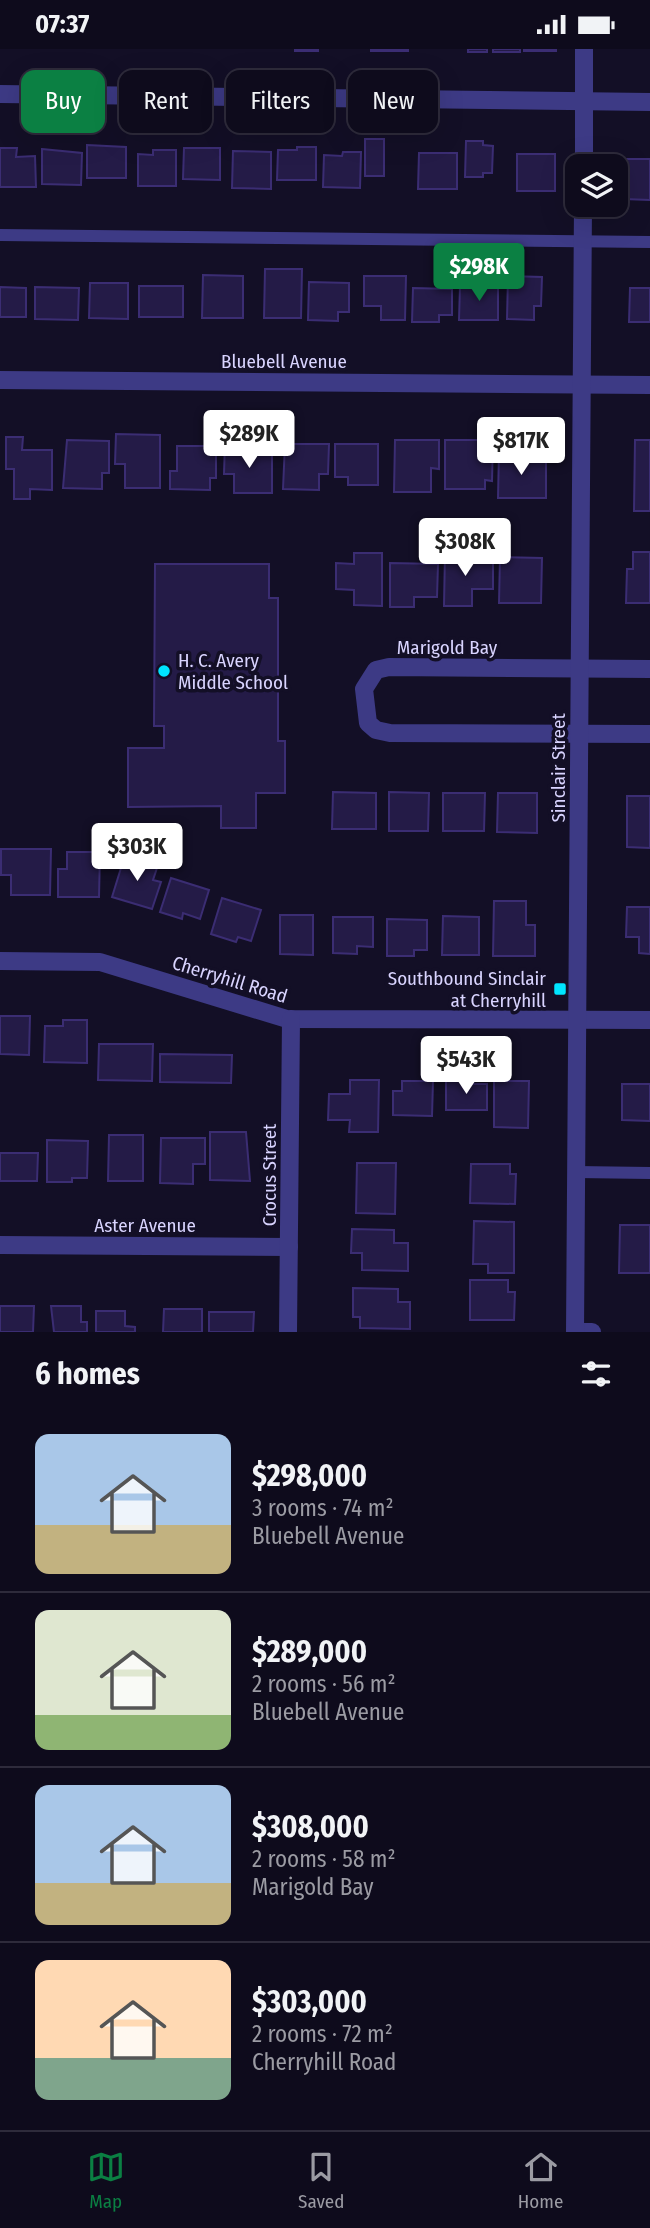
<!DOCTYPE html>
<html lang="en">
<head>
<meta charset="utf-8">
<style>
	:root { --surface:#0e0b1c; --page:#171425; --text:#f1f3f6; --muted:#9b9ba3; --line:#2e2b3b; --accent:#0b8043 }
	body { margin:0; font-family:"Fira Sans Condensed",sans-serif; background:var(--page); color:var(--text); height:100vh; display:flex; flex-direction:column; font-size:26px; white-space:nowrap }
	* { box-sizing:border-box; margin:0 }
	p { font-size:23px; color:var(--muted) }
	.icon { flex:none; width:38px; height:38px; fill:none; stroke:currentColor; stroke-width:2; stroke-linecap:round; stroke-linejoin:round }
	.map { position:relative; height:1283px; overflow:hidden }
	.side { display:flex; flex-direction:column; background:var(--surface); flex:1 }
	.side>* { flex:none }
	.guide { position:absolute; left:21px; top:21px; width:609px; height:63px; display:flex; gap:14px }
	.controls { position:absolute; left:565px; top:105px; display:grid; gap:14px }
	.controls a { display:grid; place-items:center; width:63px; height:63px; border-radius:14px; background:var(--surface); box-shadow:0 7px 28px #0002,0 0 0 2px var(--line); font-size:35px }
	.price { position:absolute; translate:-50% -60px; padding:0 16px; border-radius:7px; background:#fff; color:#222; font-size:23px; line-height:46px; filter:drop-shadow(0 2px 4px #0008) }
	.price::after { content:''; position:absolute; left:50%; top:42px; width:21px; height:16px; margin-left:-10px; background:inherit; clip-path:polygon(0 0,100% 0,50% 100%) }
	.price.active { background:var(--accent); color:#fff }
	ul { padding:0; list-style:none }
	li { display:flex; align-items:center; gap:21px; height:175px; padding:0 35px }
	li+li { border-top:2px solid var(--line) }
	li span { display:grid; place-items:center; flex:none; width:196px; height:140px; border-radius:14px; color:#555 }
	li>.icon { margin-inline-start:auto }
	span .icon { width:84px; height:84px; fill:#fffc; stroke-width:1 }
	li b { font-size:30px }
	h2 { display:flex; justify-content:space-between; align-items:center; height:84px; padding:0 35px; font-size:30px }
	.chip { padding:0 24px; border-radius:14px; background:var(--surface); box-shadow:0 7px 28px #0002,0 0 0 2px var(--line); font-size:24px; line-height:63px }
	.chip.active { background:var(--accent); color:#fff }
	.status { display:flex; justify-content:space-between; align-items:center; height:49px; padding:0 35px; background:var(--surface); direction:ltr }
	.status svg { height:19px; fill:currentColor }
	.tab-bar { display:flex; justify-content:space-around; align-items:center; height:98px; border-top:2px solid var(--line); background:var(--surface); font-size:19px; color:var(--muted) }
	.tab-bar a { display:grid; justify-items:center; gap:4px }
	.tab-bar .active { color:var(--accent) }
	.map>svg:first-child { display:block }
	.building { fill:#241b47; stroke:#3b2d73; stroke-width:2 }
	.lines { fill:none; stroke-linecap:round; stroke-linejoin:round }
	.service { stroke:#3d3a85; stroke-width:12 }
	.minor { stroke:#3d3a85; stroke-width:18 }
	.tertiary { stroke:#3d3a85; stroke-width:18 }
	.poi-dot { fill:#00e5ff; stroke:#130f26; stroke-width:2.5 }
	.labels { text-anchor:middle; stroke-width:7; stroke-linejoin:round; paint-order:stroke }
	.street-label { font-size:19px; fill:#d9d4ff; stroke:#130f26 }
	.poi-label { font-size:19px; fill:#d9d4ff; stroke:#130f26; text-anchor:start }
</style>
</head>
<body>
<div class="status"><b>07:37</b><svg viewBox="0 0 49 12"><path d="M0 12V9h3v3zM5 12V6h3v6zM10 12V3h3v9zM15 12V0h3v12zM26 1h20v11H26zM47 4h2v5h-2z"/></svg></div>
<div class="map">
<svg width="650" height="1283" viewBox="0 0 650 1283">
	<rect width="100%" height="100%" fill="#130f26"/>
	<g class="building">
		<rect x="295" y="0" width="23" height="2"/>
		<rect x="371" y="0" width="37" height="2"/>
		<rect x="468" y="0" width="19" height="3"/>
		<rect x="493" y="0" width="27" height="3"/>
		<rect x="524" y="0" width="32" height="2"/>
		<rect x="365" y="90" width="19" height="37"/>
		<path d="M 466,92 L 483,92 L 483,96 L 493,97 L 492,124 L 483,124 L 483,128 L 465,128 Z"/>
		<path d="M 87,96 L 126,98 L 126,129 L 87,129 Z"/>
		<path d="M 297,98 L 316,98 L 316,131 L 277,131 L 278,101 L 297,101 Z"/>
		<path d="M 0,99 L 17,99 L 16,108 L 35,107 L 36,138 L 0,138 Z"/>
		<path d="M 184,99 L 220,99 L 220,131 L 183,130 Z"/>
		<path d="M 42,100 L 82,104 L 81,136 L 42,135 Z"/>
		<path d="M 153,101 L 176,101 L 176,137 L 138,137 L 138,105 L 153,106 Z"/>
		<path d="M 233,102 L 271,103 L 271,140 L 232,139 Z"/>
		<path d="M 343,103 L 361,103 L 360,139 L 323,138 L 324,106 L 342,107 Z"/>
		<path d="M 419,104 L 457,104 L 457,140 L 418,140 Z"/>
		<rect x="517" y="105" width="38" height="37"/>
		<path d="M 624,110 L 650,110 L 650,151 L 624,150 Z"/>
		<path d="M 265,220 L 302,220 L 301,269 L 264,269 Z"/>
		<path d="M 203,226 L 243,227 L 243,269 L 202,269 Z"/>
		<path d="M 364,227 L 406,227 L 405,271 L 381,271 L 381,257 L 364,257 Z"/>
		<path d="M 508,227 L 542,228 L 541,257 L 534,257 L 534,271 L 507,270 Z"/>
		<path d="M 309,233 L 349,234 L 349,263 L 338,263 L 338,272 L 308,271 Z"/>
		<path d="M 90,234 L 128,234 L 128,270 L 89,269 Z"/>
		<rect x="139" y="237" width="44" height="31"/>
		<path d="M 460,237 L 498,237 L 498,271 L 459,271 Z"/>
		<path d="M 0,238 L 26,239 L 26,268 L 0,268 Z"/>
		<path d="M 35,238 L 79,239 L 78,271 L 35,270 Z"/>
		<path d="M 413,239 L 452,240 L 452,266 L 439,266 L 439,273 L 412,273 Z"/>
		<path d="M 630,239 L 650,239 L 650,273 L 629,273 Z"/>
		<path d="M 116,385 L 160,386 L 160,439 L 125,439 L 125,415 L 115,415 Z"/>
		<path d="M 6,388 L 23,388 L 22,401 L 52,401 L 52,441 L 30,440 L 30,450 L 14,450 L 14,420 L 6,420 Z"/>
		<path d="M 67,391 L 109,392 L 109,424 L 102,424 L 102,440 L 63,439 Z"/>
		<path d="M 395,391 L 439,391 L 439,420 L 431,419 L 431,443 L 394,443 Z"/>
		<path d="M 445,391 L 493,391 L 492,432 L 485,431 L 485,440 L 445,440 Z"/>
		<path d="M 635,391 L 650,391 L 650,462 L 634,462 Z"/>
		<path d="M 238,392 L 238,405 L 272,405 L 272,444 L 234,444 L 234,425 L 224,425 L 225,393 Z"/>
		<path d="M 285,395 L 329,395 L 328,425 L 319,425 L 319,441 L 283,440 Z"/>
		<path d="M 335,395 L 378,395 L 378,436 L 348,436 L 348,428 L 335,428 Z"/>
		<path d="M 177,397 L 216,397 L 216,429 L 210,429 L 210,441 L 170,440 L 170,422 L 177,422 Z"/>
		<path d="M 499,402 L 513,402 L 512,409 L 546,410 L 546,449 L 498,449 Z"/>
		<path d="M 633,503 L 650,503 L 650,554 L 626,554 L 627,520 L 633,520 Z"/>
		<path d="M 354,504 L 382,504 L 382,557 L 354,556 L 354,541 L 336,540 L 336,514 L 354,515 Z"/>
		<path d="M 445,504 L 473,504 L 473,513 L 493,514 L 493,540 L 472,540 L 472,557 L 444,557 Z"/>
		<path d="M 500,508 L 542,509 L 541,554 L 499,554 Z"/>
		<path d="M 390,514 L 438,515 L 437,548 L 414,548 L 414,558 L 390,558 Z"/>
		<path d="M 155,515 L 269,515 L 269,549 L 278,549 L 278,692 L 285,692 L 285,744 L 256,744 L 256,779 L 221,779 L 221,757 L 128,758 L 128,699 L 164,699 L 164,677 L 154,677 Z"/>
		<path d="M 333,743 L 376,744 L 376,780 L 332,780 Z"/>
		<path d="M 389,743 L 429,744 L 428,782 L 389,782 Z"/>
		<path d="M 443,744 L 485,744 L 484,782 L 443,782 Z"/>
		<path d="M 498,744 L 537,744 L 537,784 L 497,783 Z"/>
		<path d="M 627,747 L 650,747 L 650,799 L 627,798 Z"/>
		<path d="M 1,800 L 51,800 L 50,846 L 11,846 L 11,826 L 1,826 Z"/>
		<path d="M 67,803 L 100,803 L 99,848 L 58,848 L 58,820 L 67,820 Z"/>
		<path d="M 125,806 L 158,816 L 153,831 L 161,833 L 152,860 L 112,848 Z"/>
		<path d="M 171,829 L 209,841 L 200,870 L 183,864 L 182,870 L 160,863 Z"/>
		<path d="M 222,849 L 261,861 L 251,892 L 238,888 L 236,893 L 211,885 Z"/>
		<path d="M 494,852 L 526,852 L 526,876 L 535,876 L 535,907 L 493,907 Z"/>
		<path d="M 627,858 L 650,858 L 650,905 L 639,904 L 639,888 L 626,888 Z"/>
		<path d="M 280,866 L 313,866 L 313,906 L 280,905 Z"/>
		<path d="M 443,867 L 479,868 L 479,906 L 442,906 Z"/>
		<path d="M 333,868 L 373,868 L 373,898 L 357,897 L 357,905 L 333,904 Z"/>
		<path d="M 387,870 L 427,871 L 427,901 L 414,901 L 414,907 L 387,907 Z"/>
		<path d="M 0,967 L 30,967 L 29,1006 L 0,1005 Z"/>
		<path d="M 63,971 L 87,971 L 87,1014 L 44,1013 L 45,977 L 63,977 Z"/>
		<path d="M 99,995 L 153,995 L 152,1032 L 98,1031 Z"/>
		<path d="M 160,1005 L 232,1006 L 231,1034 L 160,1033 Z"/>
		<path d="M 350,1031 L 379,1031 L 378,1083 L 349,1083 L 350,1071 L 328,1071 L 329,1045 L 350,1045 Z"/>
		<path d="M 446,1031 L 473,1031 L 474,1035 L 487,1035 L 487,1061 L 446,1061 Z"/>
		<path d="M 402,1032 L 433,1032 L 432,1067 L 393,1066 L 393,1042 L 402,1042 Z"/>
		<path d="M 494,1032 L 529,1032 L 528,1079 L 494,1078 Z"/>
		<path d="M 622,1035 L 650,1035 L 650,1072 L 622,1071 Z"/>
		<path d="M 210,1083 L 246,1083 L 250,1132 L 210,1131 Z"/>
		<path d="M 109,1086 L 143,1086 L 143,1132 L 108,1132 Z"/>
		<path d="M 161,1089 L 205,1089 L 205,1115 L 193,1115 L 193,1135 L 160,1134 Z"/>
		<path d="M 47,1091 L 88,1092 L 87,1129 L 72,1129 L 72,1133 L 47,1133 Z"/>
		<path d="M 0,1104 L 38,1104 L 37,1132 L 0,1132 Z"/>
		<path d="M 357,1114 L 396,1114 L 395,1165 L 356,1164 Z"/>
		<path d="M 471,1115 L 510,1115 L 510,1125 L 516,1125 L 515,1155 L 470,1154 Z"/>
		<path d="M 474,1172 L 514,1173 L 514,1224 L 488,1224 L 488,1215 L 473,1215 Z"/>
		<path d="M 620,1176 L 650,1176 L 650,1224 L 619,1224 Z"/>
		<path d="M 352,1180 L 394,1181 L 394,1194 L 408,1194 L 408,1222 L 362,1221 L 362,1204 L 351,1204 Z"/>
		<path d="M 470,1231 L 508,1231 L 508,1243 L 515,1243 L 514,1271 L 470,1271 Z"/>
		<path d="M 353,1239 L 398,1240 L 398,1253 L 410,1253 L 410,1280 L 360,1279 L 360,1268 L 353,1268 Z"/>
		<path d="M 0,1257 L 34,1257 L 33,1283 L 0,1283 Z"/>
		<path d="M 51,1257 L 81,1257 L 81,1273 L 87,1273 L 87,1283 L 54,1283 Z"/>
		<path d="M 164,1260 L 202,1260 L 202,1283 L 163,1283 Z"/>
		<path d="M 96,1262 L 125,1262 L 125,1277 L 135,1278 L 135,1283 L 96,1283 Z"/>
		<path d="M 209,1263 L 254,1263 L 253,1283 L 209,1283 Z"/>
	</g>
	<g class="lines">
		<g class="service">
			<path d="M 0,186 L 650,193"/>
			<path d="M 576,1123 L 650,1124"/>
		</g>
		<g class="minor">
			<path d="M 0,45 L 650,53"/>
			<path d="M 0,331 L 650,336"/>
			<path d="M 650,620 L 389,618 L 376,621 L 364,640 L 368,674 L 376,681 L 390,684 L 650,685"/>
			<path d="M 0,912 L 100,913 L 287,970 L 650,971"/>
			<path d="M 0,1196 L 289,1198"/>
			<path d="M 288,1283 L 291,970"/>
			<path d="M 575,1283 L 592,1283"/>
		</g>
		<g class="tertiary">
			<path d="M 584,117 L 584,0"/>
			<path d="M 575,1283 L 583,156"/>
		</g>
	</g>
	<g class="poi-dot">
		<circle cx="164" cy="622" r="7"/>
		<rect x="553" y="933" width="14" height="14" rx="3.5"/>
	</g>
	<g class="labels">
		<g class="street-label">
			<text x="284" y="319">Bluebell Avenue</text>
			<text x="447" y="605">Marigold Bay</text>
			<text transform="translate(558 719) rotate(-90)" y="7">Sinclair Street</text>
			<text transform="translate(230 930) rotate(17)" y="7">Cherryhill Road</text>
			<text transform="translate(269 1126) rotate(-90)" y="7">Crocus Street</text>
			<text x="145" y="1183">Aster Avenue</text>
		</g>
		<g class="poi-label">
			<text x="178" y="618">H. C. Avery<tspan x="178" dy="22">Middle School</tspan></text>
			<text x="546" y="936" text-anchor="end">Southbound Sinclair<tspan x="546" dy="22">at Cherryhill</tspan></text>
		</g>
	</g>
</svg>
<div class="controls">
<a><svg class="icon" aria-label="layers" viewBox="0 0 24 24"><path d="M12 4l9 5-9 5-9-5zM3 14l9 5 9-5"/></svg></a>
</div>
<b class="price active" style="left:479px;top:254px">$298K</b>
<b class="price" style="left:249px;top:421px">$289K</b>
<b class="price" style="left:521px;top:428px">$817K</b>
<b class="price" style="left:465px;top:529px">$308K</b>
<b class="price" style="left:137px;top:834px">$303K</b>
<b class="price" style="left:466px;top:1047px">$543K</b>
<div class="guide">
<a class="chip active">Buy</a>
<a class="chip">Rent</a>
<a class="chip">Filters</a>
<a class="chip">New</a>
</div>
</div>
<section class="side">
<h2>6 homes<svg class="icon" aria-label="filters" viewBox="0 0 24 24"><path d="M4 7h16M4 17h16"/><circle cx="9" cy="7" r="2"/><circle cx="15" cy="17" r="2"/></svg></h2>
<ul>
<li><span style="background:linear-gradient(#a9c7e8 65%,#c2b280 0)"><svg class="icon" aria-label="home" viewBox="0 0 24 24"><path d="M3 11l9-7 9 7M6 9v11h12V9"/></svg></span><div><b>$298,000</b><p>3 rooms · 74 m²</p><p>Bluebell Avenue</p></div></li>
<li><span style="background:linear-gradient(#dfe7d0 75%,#8fb573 0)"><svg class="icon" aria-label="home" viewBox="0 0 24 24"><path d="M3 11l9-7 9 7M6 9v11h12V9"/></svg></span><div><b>$289,000</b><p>2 rooms · 56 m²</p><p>Bluebell Avenue</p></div></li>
<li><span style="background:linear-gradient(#a9c7e8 70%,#c2b280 0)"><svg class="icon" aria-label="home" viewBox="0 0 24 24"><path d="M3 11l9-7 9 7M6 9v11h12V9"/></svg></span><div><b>$308,000</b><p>2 rooms · 58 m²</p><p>Marigold Bay</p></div></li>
<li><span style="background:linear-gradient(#ffd9b3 70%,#7fa58c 0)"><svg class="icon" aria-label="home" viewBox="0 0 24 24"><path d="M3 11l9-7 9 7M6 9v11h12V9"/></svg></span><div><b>$303,000</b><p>2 rooms · 72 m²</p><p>Cherryhill Road</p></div></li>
</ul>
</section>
<nav class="tab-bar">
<a class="active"><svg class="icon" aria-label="map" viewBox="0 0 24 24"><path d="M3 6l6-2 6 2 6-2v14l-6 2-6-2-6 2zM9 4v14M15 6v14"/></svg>Map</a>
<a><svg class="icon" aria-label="saved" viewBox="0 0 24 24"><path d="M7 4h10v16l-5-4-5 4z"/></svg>Saved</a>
<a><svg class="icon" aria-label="home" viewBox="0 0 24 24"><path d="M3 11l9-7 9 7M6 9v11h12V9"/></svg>Home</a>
</nav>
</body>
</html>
